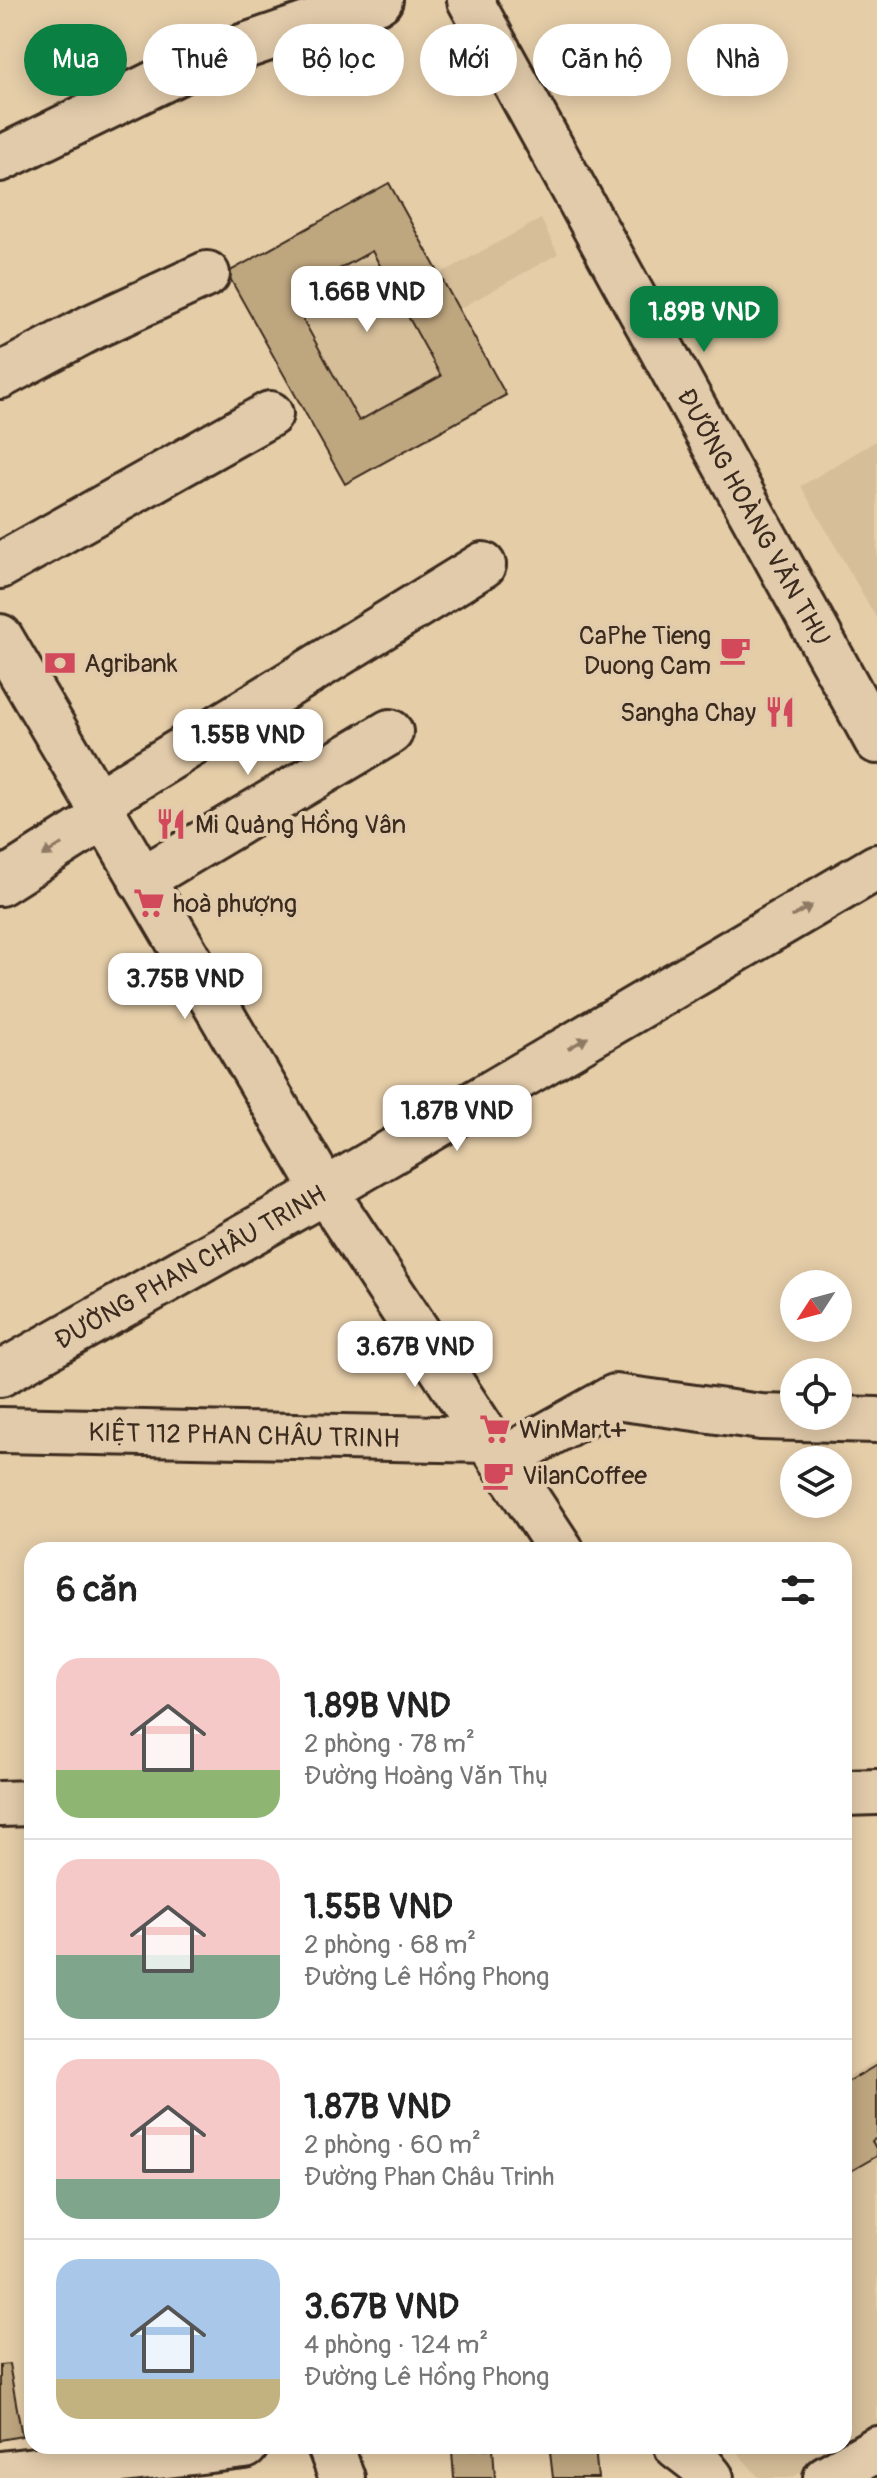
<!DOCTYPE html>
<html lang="vi">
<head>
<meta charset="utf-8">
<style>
	:root { --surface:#fff; --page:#f2f2f2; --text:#222; --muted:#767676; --line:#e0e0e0; --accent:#0b8043 }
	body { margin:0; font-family:Pangolin,sans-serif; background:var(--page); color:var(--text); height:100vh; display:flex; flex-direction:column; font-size:30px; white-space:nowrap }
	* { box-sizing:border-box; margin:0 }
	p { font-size:26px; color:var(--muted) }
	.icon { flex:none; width:44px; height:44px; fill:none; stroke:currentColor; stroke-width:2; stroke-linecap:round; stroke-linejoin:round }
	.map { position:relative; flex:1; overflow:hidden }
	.details { position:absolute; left:24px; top:1542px; width:828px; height:912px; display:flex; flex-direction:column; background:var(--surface); border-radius:24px; box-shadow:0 4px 20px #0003 }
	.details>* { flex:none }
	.banner { position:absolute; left:24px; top:24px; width:830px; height:72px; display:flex; gap:16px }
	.needle { width:52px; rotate:234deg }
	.fabs { position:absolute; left:780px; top:1270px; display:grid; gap:16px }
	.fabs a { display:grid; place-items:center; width:72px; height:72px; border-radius:50%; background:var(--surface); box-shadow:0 4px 20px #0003; font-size:40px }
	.price { position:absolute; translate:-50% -68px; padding:0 18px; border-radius:16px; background:#fff; color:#222; font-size:26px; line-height:52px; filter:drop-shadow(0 2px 4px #0008) }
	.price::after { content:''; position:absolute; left:50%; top:48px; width:24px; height:18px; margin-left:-12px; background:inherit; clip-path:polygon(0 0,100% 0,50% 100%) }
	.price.selected { background:var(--accent); color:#fff }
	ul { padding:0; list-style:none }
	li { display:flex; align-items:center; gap:24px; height:200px; padding:0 32px }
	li+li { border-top:2px solid var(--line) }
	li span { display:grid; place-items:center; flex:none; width:224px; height:160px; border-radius:24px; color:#555 }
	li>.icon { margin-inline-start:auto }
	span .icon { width:96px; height:96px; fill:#fffc; stroke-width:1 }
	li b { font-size:34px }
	h2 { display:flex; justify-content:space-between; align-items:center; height:96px; padding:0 32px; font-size:34px }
	.tag { padding:0 28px; border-radius:36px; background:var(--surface); box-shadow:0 4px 20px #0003; font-size:28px; line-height:72px }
	.tag.selected { background:var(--accent); color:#fff }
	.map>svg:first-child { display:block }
	.built { fill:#d6be99 }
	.building { fill:#bea67f; stroke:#3b2a1e; stroke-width:2; fill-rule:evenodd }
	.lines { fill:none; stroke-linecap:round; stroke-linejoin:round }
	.minor-casing { stroke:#3b2a1e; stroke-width:50 }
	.minor { stroke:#e2cbab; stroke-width:44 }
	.oneway { fill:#8e7a64 }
	.labels { text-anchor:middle; stroke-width:8; stroke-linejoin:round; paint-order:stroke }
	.street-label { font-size:26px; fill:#3b2a1e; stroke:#e2cbab }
	.poi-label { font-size:26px; fill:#3b2a1e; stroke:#e2cbab; text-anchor:start }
</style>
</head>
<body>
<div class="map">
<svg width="877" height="2478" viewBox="0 0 877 2478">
	<rect width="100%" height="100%" fill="#e5cda8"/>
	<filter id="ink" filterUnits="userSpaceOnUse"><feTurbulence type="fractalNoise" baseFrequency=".0125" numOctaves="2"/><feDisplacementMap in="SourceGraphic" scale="16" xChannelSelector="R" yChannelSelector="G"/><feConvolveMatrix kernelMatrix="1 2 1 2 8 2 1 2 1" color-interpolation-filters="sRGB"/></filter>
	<g filter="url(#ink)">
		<g class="built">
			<path d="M 389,183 L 440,274 L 541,219 L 558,254 L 459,309 L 506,395 L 345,484 L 227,273 Z"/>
			<path d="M 876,441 L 877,442 L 877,619 L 801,486 Z"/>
			<path d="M 877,2060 L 877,2430 L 791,2478 L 759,2478 L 732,2446 L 844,2446 L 844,2079 Z"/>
		</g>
		<g class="building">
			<path d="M 389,183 L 506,395 L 345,484 L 227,273 ZM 372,251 L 441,376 L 359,421 L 290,296 Z"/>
			<path d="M 877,2065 L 877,2138 L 872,2141 L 877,2150 L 877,2156 L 844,2175 L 844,2084 Z"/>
			<path d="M 9,2364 L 22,2436 L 0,2440 L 0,2365 Z"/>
			<path d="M 493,2448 L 495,2478 L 454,2478 L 452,2451 Z"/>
			<path d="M 595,2448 L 598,2478 L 553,2478 L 550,2452 Z"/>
		</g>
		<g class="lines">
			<defs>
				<g id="minor">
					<path id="s1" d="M 470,0 L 877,741"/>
					<path d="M 0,159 L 201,61 L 380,0"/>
					<path d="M 0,376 L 90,328 L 207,274"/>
					<path d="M 0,566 L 270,414"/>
					<path d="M 0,637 L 325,1191 L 561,1550"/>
					<path d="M 96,803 L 483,565"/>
					<path d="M 141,880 L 390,732"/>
					<path d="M 0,883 L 104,817"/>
					<path id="s2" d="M 0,1374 L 325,1191 L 877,867"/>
					<path id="s3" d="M 0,1430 L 489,1440"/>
					<path d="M 502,1460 L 615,1397 L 761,1417 L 877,1420"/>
					<path d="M 844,1793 L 877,1792"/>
					<path d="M 0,1804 L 32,1803"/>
					<path d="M 330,2446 L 342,2478"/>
					<path d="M 677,2446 L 699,2463 L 711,2478"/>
					<path d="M 0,2474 L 245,2446"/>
					<path d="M 826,2478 L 877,2449"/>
				</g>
			</defs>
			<use href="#minor" class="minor-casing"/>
			<use href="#minor" class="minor"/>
		</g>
		<defs><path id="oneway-solid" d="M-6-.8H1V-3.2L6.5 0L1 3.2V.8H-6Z" transform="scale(2)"/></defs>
		<g class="oneway">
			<use href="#oneway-solid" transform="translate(52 850) rotate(148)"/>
			<use href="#oneway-solid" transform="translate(802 911) rotate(-30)"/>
			<use href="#oneway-solid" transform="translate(578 1043) rotate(-30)"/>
		</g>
	</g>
	<defs>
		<symbol id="cafe-bare" viewBox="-9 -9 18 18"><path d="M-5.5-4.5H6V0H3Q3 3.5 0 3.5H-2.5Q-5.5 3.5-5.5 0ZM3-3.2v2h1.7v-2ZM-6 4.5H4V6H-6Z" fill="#d1495b" stroke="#e2cbab" stroke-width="2.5" paint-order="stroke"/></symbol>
		<symbol id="bank-bare" viewBox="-9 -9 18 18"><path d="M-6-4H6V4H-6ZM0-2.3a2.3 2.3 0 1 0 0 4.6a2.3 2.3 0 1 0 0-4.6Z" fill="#d1495b" stroke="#e2cbab" stroke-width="2.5" paint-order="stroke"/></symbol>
		<symbol id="restaurant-bare" viewBox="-9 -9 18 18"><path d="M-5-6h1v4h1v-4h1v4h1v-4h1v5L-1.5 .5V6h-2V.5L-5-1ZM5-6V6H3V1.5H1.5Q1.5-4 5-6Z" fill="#d1495b" stroke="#e2cbab" stroke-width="2.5" paint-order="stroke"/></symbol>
		<symbol id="supermarket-bare" viewBox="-9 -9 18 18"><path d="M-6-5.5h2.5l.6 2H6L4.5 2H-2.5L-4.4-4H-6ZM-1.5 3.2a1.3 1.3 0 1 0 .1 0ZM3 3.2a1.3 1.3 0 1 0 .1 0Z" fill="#d1495b" stroke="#e2cbab" stroke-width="2.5" paint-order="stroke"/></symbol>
	</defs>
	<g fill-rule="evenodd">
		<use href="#cafe-bare" x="713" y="628" width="44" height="44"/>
		<use href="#bank-bare" x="38" y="641" width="44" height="44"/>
		<use href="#restaurant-bare" x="758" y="690" width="44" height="44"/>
		<use href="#restaurant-bare" x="149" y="802" width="44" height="44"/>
		<use href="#supermarket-bare" x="127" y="881" width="44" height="44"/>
		<use href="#supermarket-bare" x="473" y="1407" width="44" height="44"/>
		<use href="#cafe-bare" x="476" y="1453" width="44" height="44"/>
	</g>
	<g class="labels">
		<g class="street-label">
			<text dy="9" stroke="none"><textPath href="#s1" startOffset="590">ĐƯỜNG HOÀNG VĂN THỤ</textPath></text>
			<text dy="9" stroke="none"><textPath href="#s2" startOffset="218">ĐƯỜNG PHAN CHÂU TRINH</textPath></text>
			<text dy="9" stroke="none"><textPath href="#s3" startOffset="244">KIỆT 112 PHAN CHÂU TRINH</textPath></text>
		</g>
		<g class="poi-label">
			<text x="711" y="644" text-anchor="end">CaPhe Tieng<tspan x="711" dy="30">Duong Cam</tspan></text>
			<text x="84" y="672">Agribank</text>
			<text x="756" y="721" text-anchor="end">Sangha Chay</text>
			<text x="195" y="833">Mi Quảng Hồng Vân</text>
			<text x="173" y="912">hoà phượng</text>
			<text x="519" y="1438">WinMart+</text>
			<text x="522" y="1484">VilanCoffee</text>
		</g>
	</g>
</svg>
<div class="fabs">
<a><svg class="needle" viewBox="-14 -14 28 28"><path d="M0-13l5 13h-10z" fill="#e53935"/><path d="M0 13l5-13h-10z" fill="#767676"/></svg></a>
<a><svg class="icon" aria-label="locate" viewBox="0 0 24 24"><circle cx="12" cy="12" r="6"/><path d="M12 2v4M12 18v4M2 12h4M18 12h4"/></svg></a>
<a><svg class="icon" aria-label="layers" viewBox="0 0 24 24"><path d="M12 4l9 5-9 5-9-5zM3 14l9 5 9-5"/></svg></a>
</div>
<b class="price" style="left:367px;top:334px">1.66B VND</b>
<b class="price selected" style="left:704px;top:354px">1.89B VND</b>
<b class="price" style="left:248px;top:777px">1.55B VND</b>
<b class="price" style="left:185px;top:1021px">3.75B VND</b>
<b class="price" style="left:457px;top:1153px">1.87B VND</b>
<b class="price" style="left:415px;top:1389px">3.67B VND</b>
<div class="banner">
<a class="tag selected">Mua</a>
<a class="tag">Thuê</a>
<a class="tag">Bộ lọc</a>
<a class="tag">Mới</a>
<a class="tag">Căn hộ</a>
<a class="tag">Nhà</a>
</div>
<section class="details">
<h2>6 căn<svg class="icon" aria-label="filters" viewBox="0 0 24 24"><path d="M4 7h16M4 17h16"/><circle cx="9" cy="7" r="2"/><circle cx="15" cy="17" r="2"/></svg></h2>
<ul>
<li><span style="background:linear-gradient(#f6c9c9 70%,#8fb573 0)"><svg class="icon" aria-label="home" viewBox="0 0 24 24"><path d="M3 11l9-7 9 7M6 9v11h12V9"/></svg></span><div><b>1.89B VND</b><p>2 phòng · 78 m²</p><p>Đường Hoàng Văn Thụ</p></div></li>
<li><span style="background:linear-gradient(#f6c9c9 60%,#7fa58c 0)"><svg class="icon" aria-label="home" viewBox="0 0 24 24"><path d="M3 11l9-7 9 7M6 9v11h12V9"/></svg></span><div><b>1.55B VND</b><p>2 phòng · 68 m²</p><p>Đường Lê Hồng Phong</p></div></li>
<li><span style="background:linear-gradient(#f6c9c9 75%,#7fa58c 0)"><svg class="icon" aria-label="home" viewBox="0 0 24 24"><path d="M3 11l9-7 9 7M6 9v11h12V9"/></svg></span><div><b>1.87B VND</b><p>2 phòng · 60 m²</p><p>Đường Phan Châu Trinh</p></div></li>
<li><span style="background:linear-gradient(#a9c7e8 75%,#c2b280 0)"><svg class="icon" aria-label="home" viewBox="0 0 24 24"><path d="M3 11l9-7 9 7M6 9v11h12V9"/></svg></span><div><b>3.67B VND</b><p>4 phòng · 124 m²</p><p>Đường Lê Hồng Phong</p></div></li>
</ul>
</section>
</div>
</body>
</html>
